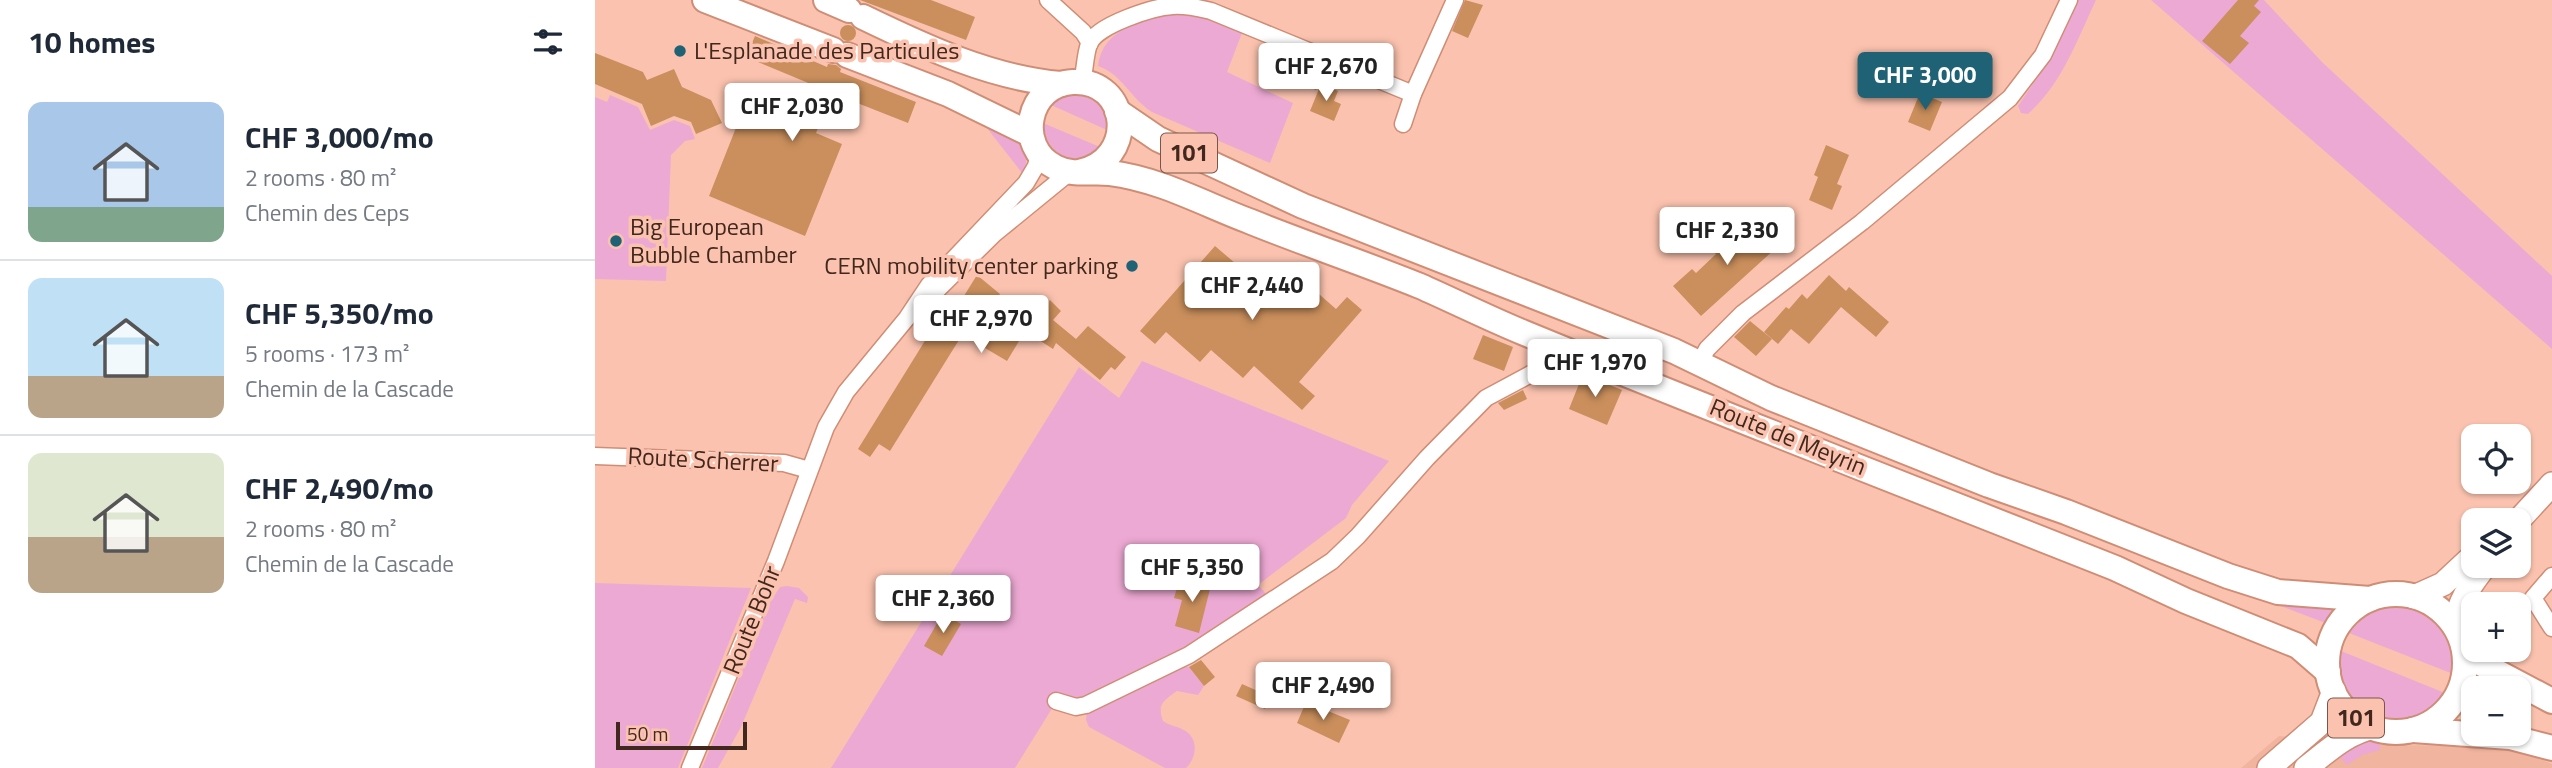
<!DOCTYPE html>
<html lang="en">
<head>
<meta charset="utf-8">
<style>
	:root { --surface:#fff; --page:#f2f2f3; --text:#1f2937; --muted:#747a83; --line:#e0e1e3; --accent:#1f6175 }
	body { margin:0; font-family:"Titillium Web",sans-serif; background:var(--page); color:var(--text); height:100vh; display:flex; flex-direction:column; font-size:26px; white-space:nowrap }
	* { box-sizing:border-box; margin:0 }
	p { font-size:23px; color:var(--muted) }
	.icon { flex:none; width:38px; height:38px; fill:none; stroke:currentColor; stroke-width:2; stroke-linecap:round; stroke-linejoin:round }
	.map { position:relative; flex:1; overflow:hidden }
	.details { display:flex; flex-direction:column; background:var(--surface); width:595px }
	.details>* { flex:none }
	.fabs { position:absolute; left:1866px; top:424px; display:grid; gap:14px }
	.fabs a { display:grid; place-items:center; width:70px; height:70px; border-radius:14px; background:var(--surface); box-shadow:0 2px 5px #0004; font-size:35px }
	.scale { position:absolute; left:21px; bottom:18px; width:131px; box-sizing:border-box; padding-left:7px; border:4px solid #42271d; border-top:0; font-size:19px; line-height:24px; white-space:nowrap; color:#42271d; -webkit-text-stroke:5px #fbc3af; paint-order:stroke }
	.price { position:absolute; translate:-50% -60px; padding:0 16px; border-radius:7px; background:#fff; color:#222; font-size:23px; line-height:46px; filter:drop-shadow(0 2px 4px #0008) }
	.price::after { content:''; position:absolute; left:50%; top:42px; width:21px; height:16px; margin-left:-10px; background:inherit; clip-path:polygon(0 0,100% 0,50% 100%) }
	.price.active { background:var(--accent); color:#fff }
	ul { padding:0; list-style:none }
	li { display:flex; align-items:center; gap:21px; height:175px; padding:0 28px }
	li+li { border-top:2px solid var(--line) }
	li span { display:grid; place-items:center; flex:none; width:196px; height:140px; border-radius:14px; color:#555 }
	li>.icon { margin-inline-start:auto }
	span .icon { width:84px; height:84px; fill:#fffc; stroke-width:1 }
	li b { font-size:30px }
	h2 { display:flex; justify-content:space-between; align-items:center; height:84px; padding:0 28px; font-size:30px }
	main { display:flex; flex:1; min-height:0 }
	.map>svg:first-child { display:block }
	.built { fill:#f1b49f }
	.green { fill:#eca9d3 }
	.building { fill:#ca8f5c }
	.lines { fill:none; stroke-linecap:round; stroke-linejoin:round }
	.street-casing { stroke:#cf8d75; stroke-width:19 }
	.secondary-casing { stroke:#cf8d75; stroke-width:26 }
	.primary-casing { stroke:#cf8d75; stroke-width:28 }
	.street { stroke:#fff; stroke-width:16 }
	.secondary { stroke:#fff; stroke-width:23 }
	.primary { stroke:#fff; stroke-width:24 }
	.poi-dot { fill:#1f6175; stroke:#fbc3af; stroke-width:2.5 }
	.labels { text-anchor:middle; stroke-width:7; stroke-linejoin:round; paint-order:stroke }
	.shield { fill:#fbc3af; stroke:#7a5649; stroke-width:2 }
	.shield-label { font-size:23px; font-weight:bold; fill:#42271d }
	.poi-label { font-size:24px; fill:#42271d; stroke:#fbc3af; text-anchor:start }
	.street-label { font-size:24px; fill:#42271d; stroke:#fbc3af }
</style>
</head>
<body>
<main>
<section class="details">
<h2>10 homes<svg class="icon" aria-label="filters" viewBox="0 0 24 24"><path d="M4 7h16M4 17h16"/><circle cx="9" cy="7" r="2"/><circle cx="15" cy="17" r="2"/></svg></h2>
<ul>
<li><span style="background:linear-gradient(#a9c7e8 75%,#7fa58c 0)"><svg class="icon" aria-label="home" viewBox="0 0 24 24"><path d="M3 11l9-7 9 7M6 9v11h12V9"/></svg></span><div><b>CHF 3,000/mo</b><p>2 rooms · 80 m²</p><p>Chemin des Ceps</p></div></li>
<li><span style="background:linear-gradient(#bfe0f5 70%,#b9a48a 0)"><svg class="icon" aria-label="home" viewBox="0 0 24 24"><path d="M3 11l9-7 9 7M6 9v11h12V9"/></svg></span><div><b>CHF 5,350/mo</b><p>5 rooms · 173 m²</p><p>Chemin de la Cascade</p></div></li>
<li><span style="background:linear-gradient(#dfe7d0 60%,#b9a48a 0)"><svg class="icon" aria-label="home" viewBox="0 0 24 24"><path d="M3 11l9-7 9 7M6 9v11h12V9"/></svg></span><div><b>CHF 2,490/mo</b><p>2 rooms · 80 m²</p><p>Chemin de la Cascade</p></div></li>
</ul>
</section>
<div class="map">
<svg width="1957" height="768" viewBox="0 0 1957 768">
	<rect width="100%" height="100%" fill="#fbc3af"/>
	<path class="built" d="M 1684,736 L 1782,745 L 1913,746 L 1957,764 L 1957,768 L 1646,768 Z"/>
	<g class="green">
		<path d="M 1482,0 L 1501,0 C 1482,40 1467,84 1433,114 L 1426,113 L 1423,106 L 1455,59 Z"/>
		<path d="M 1556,0 L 1669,0 L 1727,62 L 1957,276 L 1957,349 Z"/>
		<path d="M 583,14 L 609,18 L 647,33 L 632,72 L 698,103 L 675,163 L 557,112 C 536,99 527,74 503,66 C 507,28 551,17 583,14 Z"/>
		<path d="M 484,94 C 502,99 513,111 512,130 L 456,105 L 464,98 Z"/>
		<path d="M 15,95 L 43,107 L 55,130 L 79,120 L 95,126 L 100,139 L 90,141 L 76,155 L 71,281 L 0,279 L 0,97 L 12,102 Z"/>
		<path d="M 388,123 C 406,129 444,147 427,173 Z"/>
		<path d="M 448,123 L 505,147 C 483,174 449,153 448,123 Z"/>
		<path d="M 547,361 L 794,461 L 757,505 L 751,518 L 663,585 L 674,597 L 610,640 L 483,702 L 466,694 L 420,768 L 236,768 L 484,367 L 524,398 Z"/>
		<path d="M 0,583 L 156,588 L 83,768 L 0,768 Z"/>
		<path d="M 192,586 L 204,588 L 213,597 L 212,603 L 200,599 L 146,727 L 123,768 L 107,768 L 174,604 L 185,587 Z"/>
		<path d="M 1665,598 L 1746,607 L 1733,624 Z"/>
		<path d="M 1792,606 C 1834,606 1863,630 1858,674 L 1754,633 L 1771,615 Z"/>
		<path d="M 1746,651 L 1850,693 C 1810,744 1737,716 1746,651 Z"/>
		<path d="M 588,667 L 594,667 L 609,686 L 603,695 L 582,691 C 568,701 562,704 568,721 C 575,726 582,726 589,730 C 604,738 602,758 591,768 L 570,768 L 494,727 L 491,720 L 492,711 Z"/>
		<path d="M 1777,739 L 1785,741 L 1785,750 L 1767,755 L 1752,765 L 1742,754 L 1753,747 Z"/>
	</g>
	<g class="building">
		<path d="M 265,0 L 336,0 L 380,17 L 371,40 Z"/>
		<path d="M 870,0 L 888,5 L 873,38 L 857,31 Z"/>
		<path d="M 1643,0 L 1664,0 L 1659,6 L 1666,12 L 1645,36 L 1654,43 L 1635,64 L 1607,41 Z"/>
		<circle cx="253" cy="33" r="8"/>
		<path d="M 160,36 L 232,67 L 233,64 L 241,65 L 246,69 L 245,72 L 321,102 L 313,123 L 237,93 L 221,133 L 247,144 L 210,236 L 114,196 L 150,105 L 206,127 L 223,87 L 151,57 Z"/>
		<path d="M 0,53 L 48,72 L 52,80 L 79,69 L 87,87 L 116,100 L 127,123 L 101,134 L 96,122 L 79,116 L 56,126 L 47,104 L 0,84 Z"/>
		<path d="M 715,65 L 729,72 L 721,90 L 707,83 Z"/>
		<path d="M 726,84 L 743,91 L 739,101 L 746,104 L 739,121 L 715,111 Z"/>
		<path d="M 1325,93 L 1347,102 L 1335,131 L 1313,122 Z"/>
		<path d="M 1231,145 L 1254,155 L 1242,184 L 1247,186 L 1237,210 L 1214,200 L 1223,177 L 1219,175 Z"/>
		<path d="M 1137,225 L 1151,240 L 1162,230 L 1168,237 L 1180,226 L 1191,239 L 1106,316 L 1078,286 L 1097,269 L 1101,273 L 1121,254 L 1113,246 Z"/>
		<path d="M 620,246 L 654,275 L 665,263 L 697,292 L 708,280 L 741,309 L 752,297 L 767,310 L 704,382 L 720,396 L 707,410 L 659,366 L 648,378 L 616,350 L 605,362 L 571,332 L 560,344 L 545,331 Z"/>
		<path d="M 382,275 L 405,294 L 397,306 L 431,326 L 455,300 L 466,311 L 458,320 L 481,339 L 493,326 L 531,357 L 520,370 L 516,367 L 505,380 L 461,343 L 458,349 L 430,331 L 412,361 L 390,348 L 394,340 L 372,327 L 295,451 L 284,444 L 275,457 L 263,449 L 336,331 L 344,336 Z"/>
		<path d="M 1234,275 L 1251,291 L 1254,287 L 1294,322 L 1281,337 L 1246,307 L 1214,344 L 1196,329 L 1183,344 L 1169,332 L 1191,307 L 1194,309 L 1207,294 L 1212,299 Z"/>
		<path d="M 1155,321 L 1177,339 L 1161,356 L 1139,337 Z"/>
		<path d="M 888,335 L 918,347 L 909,371 L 878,359 Z"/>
		<path d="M 988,374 L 1027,390 L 1012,425 L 974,409 Z"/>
		<path d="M 928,390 L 932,399 L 909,410 L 903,403 Z"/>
		<path d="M 585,577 L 616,585 L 604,633 L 580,626 L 587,600 L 579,598 Z"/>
		<path d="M 348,613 L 366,624 L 347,656 L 329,646 Z"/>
		<path d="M 606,660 L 620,677 L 609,686 L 594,667 Z"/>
		<path d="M 647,684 L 676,697 L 670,709 L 641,696 Z"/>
		<path d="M 711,702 L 755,720 L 744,743 L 702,723 Z"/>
	</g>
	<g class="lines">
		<defs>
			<g id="street">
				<path d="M 453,0 L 488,32 L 495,43"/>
				<path d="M 487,82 C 490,70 490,55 494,44 C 502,25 558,7 578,6 C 591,5 603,8 616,11 L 818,94"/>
				<path d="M 808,124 L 818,94 L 860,0"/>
				<path d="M 327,305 L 399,234 L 475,172"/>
				<path d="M 1105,362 L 1112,349 L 1148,313 L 1267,222 L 1415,98 L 1448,55 L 1474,0"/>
				<path d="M 0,456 L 189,463 L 214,470"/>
				<path d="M 1957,576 L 1938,598 L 1957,628"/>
				<path d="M 461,701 L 481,707 L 491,705 L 594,655 L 737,561 L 763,536 L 832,458 L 891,398 L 947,368 L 955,361 L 963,345"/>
				<path d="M 95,768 L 181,561 L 231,427 L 251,392 L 312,318 L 334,285 L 431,183 L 441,166 L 444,154"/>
			</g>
			<g id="secondary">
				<path d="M 1923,521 L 1957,484"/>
				<path d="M 1819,597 L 1848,584 L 1878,556"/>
				<path d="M 1860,627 C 1863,602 1875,585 1891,565"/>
				<path d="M 1674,768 L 1727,722 L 1739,691"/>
				<path d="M 1711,768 C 1733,751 1751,733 1779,727"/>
			</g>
			<g id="primary">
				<path d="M 110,0 L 238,50"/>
				<path d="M 231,0 L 254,10"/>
				<path d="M 268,17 C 330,47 396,78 466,84"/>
				<path d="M 252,55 L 353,94 L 435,134"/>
				<path d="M 522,111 L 563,139 L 708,206 L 1079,351 L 1176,398 L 1394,485 L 1471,512 L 1633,576 L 1683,592 L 1775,599"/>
				<path d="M 484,172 C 543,160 535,79 478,82 C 432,84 420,147 460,167 C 477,176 497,171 515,173 C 564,179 609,204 654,221 C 711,244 768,263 825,286 C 859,301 893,318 927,332 C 1124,413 1323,490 1520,568 L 1591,601 L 1703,646 L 1733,672"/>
				<circle cx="1801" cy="663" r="69"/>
				<path d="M 1870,655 L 1957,701"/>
				<path d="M 1818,730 L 1915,737 L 1957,748"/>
			</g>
		</defs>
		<use href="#street" class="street-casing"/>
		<use href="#secondary" class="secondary-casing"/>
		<use href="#primary" class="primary-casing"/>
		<use href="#street" class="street"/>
		<use href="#secondary" class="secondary"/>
		<use href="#primary" class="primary"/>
	</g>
	<g class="poi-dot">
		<circle cx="85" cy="51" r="7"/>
		<circle cx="21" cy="241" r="7"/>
		<circle cx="537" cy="266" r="7"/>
	</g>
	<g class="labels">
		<g class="shield">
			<rect x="566" y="133.5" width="56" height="39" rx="5"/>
			<rect x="1733" y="698.5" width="56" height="39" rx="5"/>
		</g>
		<g class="shield-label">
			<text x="594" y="161">101</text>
			<text x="1761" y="726">101</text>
		</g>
		<g class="poi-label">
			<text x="99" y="59">L'Esplanade des Particules</text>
			<text x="35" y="235">Big European<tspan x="35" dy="28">Bubble Chamber</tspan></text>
			<text x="523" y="274" text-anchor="end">CERN mobility center parking</text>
		</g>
		<g class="street-label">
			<text transform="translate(1193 437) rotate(22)" y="8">Route de Meyrin</text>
			<text transform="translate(108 460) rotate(3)" y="8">Route Scherrer</text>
			<text transform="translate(157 620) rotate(-68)" y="8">Route Bohr</text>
		</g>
	</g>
</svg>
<div class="fabs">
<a><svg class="icon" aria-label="locate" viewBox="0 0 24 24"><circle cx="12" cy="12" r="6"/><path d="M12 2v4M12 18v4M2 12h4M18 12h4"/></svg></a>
<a><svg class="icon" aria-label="layers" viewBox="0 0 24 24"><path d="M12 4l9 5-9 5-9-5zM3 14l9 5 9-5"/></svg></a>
<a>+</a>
<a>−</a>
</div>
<div class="scale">50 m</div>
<b class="price" style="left:731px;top:103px">CHF 2,670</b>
<b class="price active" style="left:1330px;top:112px">CHF 3,000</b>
<b class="price" style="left:197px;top:143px">CHF 2,030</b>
<b class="price" style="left:1132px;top:267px">CHF 2,330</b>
<b class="price" style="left:657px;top:322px">CHF 2,440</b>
<b class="price" style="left:386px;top:355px">CHF 2,970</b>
<b class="price" style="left:1000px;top:399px">CHF 1,970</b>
<b class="price" style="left:597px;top:604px">CHF 5,350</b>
<b class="price" style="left:348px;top:635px">CHF 2,360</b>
<b class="price" style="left:728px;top:722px">CHF 2,490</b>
</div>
</main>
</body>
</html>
